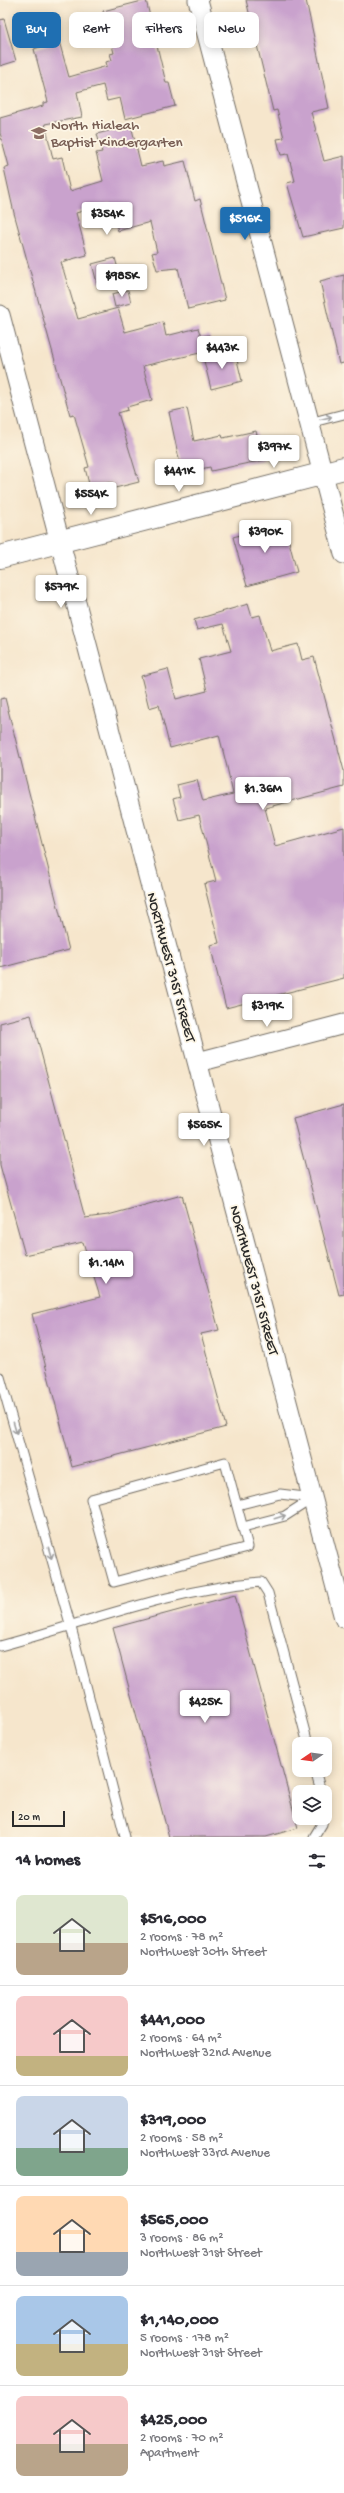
<!DOCTYPE html>
<html lang="en">
<head>
<meta charset="utf-8">
<style>
	:root { --surface:#fff; --page:#f7f7f7; --text:#2b2b33; --muted:#7c7c81; --line:#e1e1e2; --accent:#1f6fb2 }
	body { margin:0; font-family:"Gochi Hand",sans-serif; background:var(--page); color:var(--text); height:100vh; display:flex; flex-direction:column; font-size:15px; white-space:nowrap }
	* { box-sizing:border-box; margin:0 }
	p { font-size:13px; color:var(--muted) }
	.icon { flex:none; width:22px; height:22px; fill:none; stroke:currentColor; stroke-width:2; stroke-linecap:round; stroke-linejoin:round }
	.map { position:relative; height:1837px; overflow:hidden }
	.sheet { display:flex; flex-direction:column; background:var(--surface); flex:1 }
	.sheet>* { flex:none }
	.top-card { position:absolute; left:12px; top:12px; width:320px; height:36px; display:flex; gap:8px }
	.needle { width:26px; rotate:257deg }
	.buttons { position:absolute; left:292px; top:1737px; display:grid; gap:8px }
	.buttons a { display:grid; place-items:center; width:40px; height:40px; border-radius:8px; background:var(--surface); box-shadow:0 2px 10px #0003; font-size:20px }
	.scale { position:absolute; left:12px; bottom:10px; width:53px; box-sizing:border-box; padding-left:4px; border:2px solid #2b2b2b; border-top:0; font-size:11px; line-height:14px; white-space:nowrap; color:#2b2b2b; -webkit-text-stroke:3px #fcf5e5; paint-order:stroke }
	.price { position:absolute; translate:-50% -34px; padding:0 9px; border-radius:4px; background:#fff; color:#222; font-size:13px; line-height:26px; filter:drop-shadow(0 1px 2px #0008) }
	.price::after { content:''; position:absolute; left:50%; top:24px; width:12px; height:9px; margin-left:-6px; background:inherit; clip-path:polygon(0 0,100% 0,50% 100%) }
	.price.current { background:var(--accent); color:#fff }
	ul { padding:0; list-style:none }
	li { display:flex; align-items:center; gap:12px; height:100px; padding:0 16px }
	li+li { border-top:1px solid var(--line) }
	li span { display:grid; place-items:center; flex:none; width:112px; height:80px; border-radius:8px; color:#555 }
	li>.icon { margin-inline-start:auto }
	span .icon { width:48px; height:48px; fill:#fffc; stroke-width:1 }
	li b { font-size:17px }
	h2 { display:flex; justify-content:space-between; align-items:center; height:48px; padding:0 16px; font-size:17px }
	.chip { padding:0 14px; border-radius:8px; background:var(--surface); box-shadow:0 2px 10px #0003; font-size:14px; line-height:36px }
	.chip.current { background:var(--accent); color:#fff }
	.map>svg:first-child { display:block }
	.building { fill:#c9a2cd }
	.lines { fill:none; stroke-linecap:round; stroke-linejoin:round }
	.service-casing { stroke:#726c63; stroke-width:11 }
	.minor-casing { stroke:#726c63; stroke-width:21 }
	.secondary-casing { stroke:#726c63; stroke-width:24 }
	.service { stroke:#fff; stroke-width:9 }
	.minor { stroke:#fff; stroke-width:19 }
	.secondary { stroke:#fff; stroke-width:22 }
	.oneway { stroke:#a0a0a0 }
	.labels { text-anchor:middle; stroke-width:3.5; stroke-linejoin:round; paint-order:stroke }
	.education-label { font-size:15px; fill:#785e54; stroke:#fcf5e5; text-anchor:start }
	.street-label { font-size:15px; fill:#2b2b2b; stroke:#fcf5e5 }
</style>
</head>
<body>
<div class="map">
<svg width="344" height="1837" viewBox="0 0 344 1837">
	<rect width="100%" height="100%" fill="#fcf5e5"/>
	<filter id="ink" filterUnits="userSpaceOnUse"><feTurbulence type="fractalNoise" baseFrequency=".025" numOctaves="2"/><feDisplacementMap in="SourceGraphic" scale="8" xChannelSelector="R" yChannelSelector="G"/><feConvolveMatrix kernelMatrix="1 2 1 2 8 2 1 2 1" color-interpolation-filters="sRGB"/></filter>
	<filter id="wash" filterUnits="userSpaceOnUse"><feTurbulence type="fractalNoise" baseFrequency=".012" numOctaves="4" result="noise"/><feDisplacementMap in="SourceGraphic" scale="16" xChannelSelector="R" yChannelSelector="G"/><feGaussianBlur stdDeviation="0.9" result="paint"/><feColorMatrix in="noise" values="0 0 0 0 0 0 0 0 0 0 0 0 0 0 0 0 0 1.4 0 .05"/><feComposite in="paint" operator="in"/></filter>
	<g filter="url(#wash)">
		<rect width="100%" height="100%" fill="#f6e6cc"/>
		<g id="blocks">
			<g class="building">
				<path d="M 146,0 L 166,83 L 169,83 L 175,106 L 125,119 L 120,98 L 107,101 L 103,85 L 77,92 L 82,117 L 45,124 L 53,159 L 62,157 L 70,191 L 103,181 L 96,153 L 102,152 L 97,134 L 131,125 L 141,166 L 163,161 L 164,166 L 185,161 L 195,201 L 200,199 L 225,300 L 188,309 L 178,268 L 157,270 L 152,253 L 157,252 L 150,222 L 118,231 L 110,203 L 76,213 L 87,255 L 61,262 L 78,319 L 118,308 L 125,332 L 163,322 L 166,336 L 198,328 L 201,337 L 209,335 L 213,350 L 143,366 L 152,400 L 127,407 L 128,410 L 118,413 L 139,482 L 115,488 L 113,483 L 108,483 L 90,488 L 85,468 L 89,467 L 74,414 L 70,415 L 14,213 L 4,168 L 9,166 L 0,133 L 0,118 L 43,106 L 43,103 L 48,102 L 34,49 L 59,41 L 69,77 L 107,66 L 106,62 L 112,60 L 110,54 L 114,53 L 103,11 Z"/>
				<path d="M 246,0 L 306,0 L 329,108 L 311,112 L 324,161 L 344,156 L 344,228 L 303,237 L 287,183 L 295,181 L 288,154 L 281,155 L 277,139 L 284,138 L 277,110 L 273,111 Z"/>
				<path d="M 4,19 L 16,61 L 0,66 L 0,20 Z"/>
				<path d="M 115,258 L 120,276 L 97,283 L 92,264 Z"/>
				<path d="M 344,275 L 344,363 L 339,364 L 320,281 Z"/>
				<path d="M 128,290 L 131,303 L 115,307 L 112,294 Z"/>
				<path d="M 226,351 L 228,358 L 236,356 L 242,381 L 211,389 L 203,357 Z"/>
				<path d="M 187,408 L 194,441 L 222,435 L 223,438 L 256,431 L 263,460 L 211,471 L 210,467 L 182,473 L 169,412 Z"/>
				<path d="M 284,523 L 297,572 L 247,586 L 233,537 Z"/>
				<path d="M 248,604 L 252,617 L 260,615 L 270,651 L 298,644 L 302,660 L 314,657 L 344,771 L 344,787 L 265,808 L 275,846 L 344,827 L 344,978 L 226,1008 L 210,945 L 219,943 L 204,884 L 216,881 L 199,815 L 179,820 L 173,799 L 180,797 L 177,785 L 197,780 L 203,801 L 233,794 L 227,767 L 219,735 L 170,748 L 159,705 L 149,708 L 141,676 L 168,669 L 176,699 L 207,691 L 199,659 L 231,651 L 223,624 L 197,630 L 194,620 Z"/>
				<path d="M 5,698 L 69,950 L 0,968 L 0,699 Z"/>
				<path d="M 31,1015 L 85,1218 L 108,1215 L 182,1195 L 219,1330 L 201,1334 L 226,1427 L 72,1467 L 32,1314 L 100,1297 L 83,1242 L 25,1255 L 0,1165 L 0,1023 Z"/>
				<path d="M 344,1104 L 344,1294 L 339,1295 L 293,1118 Z"/>
				<path d="M 235,1595 L 298,1828 L 266,1837 L 169,1837 L 113,1628 Z"/>
			</g>
		</g>
	</g>
	<g filter="url(#ink)">
		<use href="#blocks" fill-opacity="0" stroke="#726c63" stroke-width="1"/>
		<g class="lines">
			<defs>
				<g id="service">
					<path d="M 309,423 L 344,414"/>
					<path d="M 0,1377 L 71,1627 L 125,1837"/>
					<path d="M 225,1462 L 248,1547 L 114,1582 L 91,1499 Z"/>
					<path d="M 237,1505 L 280,1494 L 313,1498 L 285,1516 L 243,1527"/>
					<path d="M 0,1646 C 86,1623 172,1589 261,1582 L 268,1593 L 308,1744"/>
					<path d="M 315,1770 L 321,1792"/>
					<path d="M 314,1837 L 322,1824 L 323,1818"/>
				</g>
				<g id="minor">
					<path d="M 198,0 L 344,554"/>
					<path d="M 0,315 L 344,1618"/>
					<path d="M 198,1062 L 344,1024"/>
				</g>
				<path id="secondary" d="M 0,557 L 344,468"/>
			</defs>
			<use href="#service" class="service-casing"/>
			<use href="#minor" class="minor-casing"/>
			<use href="#secondary" class="secondary-casing"/>
			<use href="#service" class="service"/>
			<use href="#minor" class="minor"/>
			<use href="#secondary" class="secondary"/>
		</g>
		<defs><path id="oneway-shaft" d="M-6 0H5M1.5-3L5.5 0L1.5 3" fill="none" stroke-width="1.6" stroke-linecap="round" stroke-linejoin="round"/></defs>
		<g class="oneway">
			<use href="#oneway-shaft" transform="translate(326 418) rotate(-14)"/>
			<use href="#oneway-shaft" transform="translate(15 1428) rotate(74)"/>
			<use href="#oneway-shaft" transform="translate(280 1517) rotate(-17)"/>
			<use href="#oneway-shaft" transform="translate(50 1553) rotate(74)"/>
		</g>
	</g>
	<defs>
		<symbol id="school-bare" viewBox="-9 -9 18 18"><path d="M0-5L7-2L0 1L-7-2ZM-4 1L0 2.5L4 1V4Q0 6-4 4Z" fill="#8d6e63" stroke="#fcf5e5" stroke-width="2.5" paint-order="stroke"/></symbol>
	</defs>
	<g fill-rule="evenodd">
		<use href="#school-bare" x="28" y="122" width="22" height="22"/>
	</g>
	<g class="labels">
		<g class="education-label">
			<text x="51" y="129">North Hialeah<tspan x="51" dy="17">Baptist Kindergarten</tspan></text>
		</g>
		<g class="street-label">
			<text transform="translate(172 967) rotate(75)" y="5">NORTHWEST 31ST STREET</text>
			<text transform="translate(255 1280) rotate(75)" y="5">NORTHWEST 31ST STREET</text>
		</g>
	</g>
</svg>
<div class="buttons">
<a><svg class="needle" viewBox="-14 -14 28 28"><path d="M0-13l5 13h-10z" fill="#e53935"/><path d="M0 13l5-13h-10z" fill="#7c7c81"/></svg></a>
<a><svg class="icon" aria-label="layers" viewBox="0 0 24 24"><path d="M12 4l9 5-9 5-9-5zM3 14l9 5 9-5"/></svg></a>
</div>
<div class="scale">20 m</div>
<b class="price" style="left:107px;top:236px">$354K</b>
<b class="price current" style="left:245px;top:241px">$516K</b>
<b class="price" style="left:122px;top:298px">$985K</b>
<b class="price" style="left:222px;top:370px">$443K</b>
<b class="price" style="left:274px;top:469px">$397K</b>
<b class="price" style="left:179px;top:493px">$441K</b>
<b class="price" style="left:91px;top:516px">$554K</b>
<b class="price" style="left:265px;top:554px">$390K</b>
<b class="price" style="left:61px;top:609px">$579K</b>
<b class="price" style="left:263px;top:811px">$1.36M</b>
<b class="price" style="left:267px;top:1028px">$319K</b>
<b class="price" style="left:204px;top:1147px">$565K</b>
<b class="price" style="left:106px;top:1285px">$1.14M</b>
<b class="price" style="left:205px;top:1724px">$425K</b>
<div class="top-card">
<a class="chip current">Buy</a>
<a class="chip">Rent</a>
<a class="chip">Filters</a>
<a class="chip">New</a>
</div>
</div>
<section class="sheet">
<h2>14 homes<svg class="icon" aria-label="filters" viewBox="0 0 24 24"><path d="M4 7h16M4 17h16"/><circle cx="9" cy="7" r="2"/><circle cx="15" cy="17" r="2"/></svg></h2>
<ul>
<li><span style="background:linear-gradient(#dfe7d0 60%,#b9a48a 0)"><svg class="icon" aria-label="home" viewBox="0 0 24 24"><path d="M3 11l9-7 9 7M6 9v11h12V9"/></svg></span><div><b>$516,000</b><p>2 rooms · 78 m²</p><p>Northwest 30th Street</p></div></li>
<li><span style="background:linear-gradient(#f6c9c9 75%,#c2b280 0)"><svg class="icon" aria-label="home" viewBox="0 0 24 24"><path d="M3 11l9-7 9 7M6 9v11h12V9"/></svg></span><div><b>$441,000</b><p>2 rooms · 64 m²</p><p>Northwest 32nd Avenue</p></div></li>
<li><span style="background:linear-gradient(#c9d6e8 65%,#7fa58c 0)"><svg class="icon" aria-label="home" viewBox="0 0 24 24"><path d="M3 11l9-7 9 7M6 9v11h12V9"/></svg></span><div><b>$319,000</b><p>2 rooms · 58 m²</p><p>Northwest 33rd Avenue</p></div></li>
<li><span style="background:linear-gradient(#ffd9b3 70%,#9aa5b1 0)"><svg class="icon" aria-label="home" viewBox="0 0 24 24"><path d="M3 11l9-7 9 7M6 9v11h12V9"/></svg></span><div><b>$565,000</b><p>3 rooms · 86 m²</p><p>Northwest 31st Street</p></div></li>
<li><span style="background:linear-gradient(#a9c7e8 60%,#c2b280 0)"><svg class="icon" aria-label="home" viewBox="0 0 24 24"><path d="M3 11l9-7 9 7M6 9v11h12V9"/></svg></span><div><b>$1,140,000</b><p>5 rooms · 178 m²</p><p>Northwest 31st Street</p></div></li>
<li><span style="background:linear-gradient(#f6c9c9 60%,#b9a48a 0)"><svg class="icon" aria-label="home" viewBox="0 0 24 24"><path d="M3 11l9-7 9 7M6 9v11h12V9"/></svg></span><div><b>$425,000</b><p>2 rooms · 70 m²</p><p>Apartment</p></div></li>
</ul>
</section>
</body>
</html>
